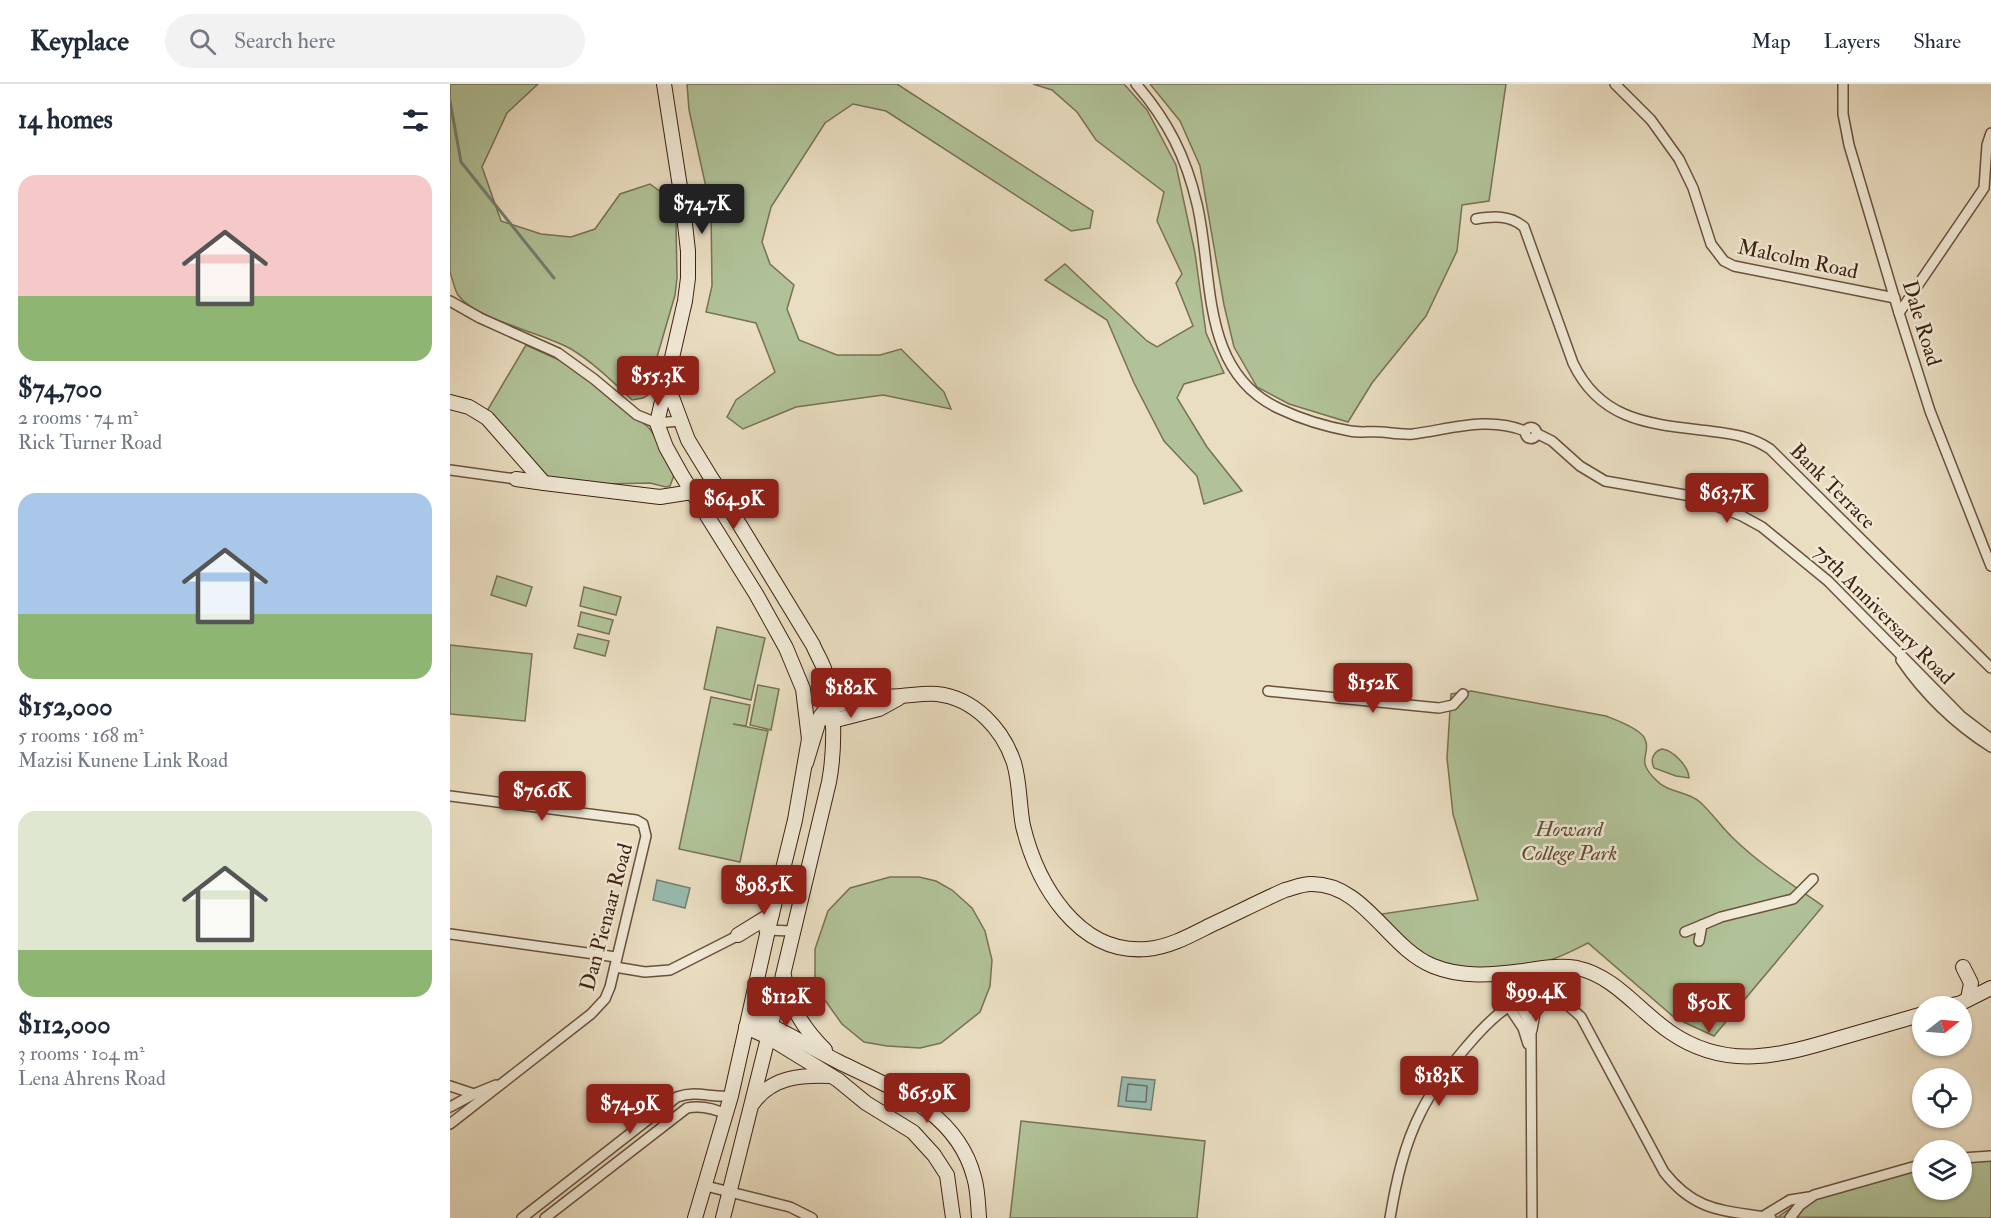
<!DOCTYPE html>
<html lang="en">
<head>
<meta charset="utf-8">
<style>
	:root { --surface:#fff; --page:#f2f2f3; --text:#1f2937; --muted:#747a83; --line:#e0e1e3; --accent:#8f2418 }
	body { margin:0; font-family:"IM FELL Double Pica",serif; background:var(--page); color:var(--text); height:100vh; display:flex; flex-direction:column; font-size:22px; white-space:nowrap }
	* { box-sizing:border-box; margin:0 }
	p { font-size:20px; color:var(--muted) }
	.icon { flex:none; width:33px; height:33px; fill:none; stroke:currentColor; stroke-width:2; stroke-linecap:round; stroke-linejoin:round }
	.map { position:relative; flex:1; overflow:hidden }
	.sheet { display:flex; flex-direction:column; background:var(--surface); width:450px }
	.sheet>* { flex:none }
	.needle { width:39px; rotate:73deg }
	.fabs { position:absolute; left:1462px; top:912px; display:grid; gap:12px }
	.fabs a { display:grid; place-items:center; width:60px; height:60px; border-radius:50%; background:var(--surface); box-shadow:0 2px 4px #0004; font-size:30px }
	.price { position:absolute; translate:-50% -51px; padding:0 14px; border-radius:6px; background:var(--accent); color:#fff; font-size:20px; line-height:39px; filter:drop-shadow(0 2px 3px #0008) }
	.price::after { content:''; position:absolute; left:50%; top:36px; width:18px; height:14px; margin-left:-9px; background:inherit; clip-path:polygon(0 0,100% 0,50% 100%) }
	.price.current { background:#222; color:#fff }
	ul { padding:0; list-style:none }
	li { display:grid; align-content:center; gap:12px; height:318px; padding:0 18px }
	li span { display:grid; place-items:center; height:186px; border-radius:18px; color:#555 }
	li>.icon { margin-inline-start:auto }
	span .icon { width:108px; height:108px; fill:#fffc; stroke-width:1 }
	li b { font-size:26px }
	h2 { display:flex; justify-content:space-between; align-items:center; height:72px; padding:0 18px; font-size:26px }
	header { display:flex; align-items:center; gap:36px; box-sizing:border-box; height:84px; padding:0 30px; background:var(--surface); border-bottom:2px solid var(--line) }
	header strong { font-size:28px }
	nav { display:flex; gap:33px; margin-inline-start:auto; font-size:21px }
	.search { width:420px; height:54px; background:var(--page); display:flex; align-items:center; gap:15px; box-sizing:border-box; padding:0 21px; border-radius:33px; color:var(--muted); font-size:22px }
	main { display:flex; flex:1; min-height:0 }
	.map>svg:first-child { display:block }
	.green { fill:#b1c298; stroke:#787254; stroke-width:1.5 }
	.water { fill:#98bcb2; stroke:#747e72; stroke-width:1.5 }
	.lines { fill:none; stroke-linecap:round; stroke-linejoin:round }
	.shore { stroke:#6c6f62; stroke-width:1.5 }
	.stream { stroke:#747e72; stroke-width:3 }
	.street-casing { stroke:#6a513d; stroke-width:12 }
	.secondary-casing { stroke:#3f2211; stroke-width:16 }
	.street { stroke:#f1ead7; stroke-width:9 }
	.secondary { stroke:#f1ead7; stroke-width:14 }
	.labels { text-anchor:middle; stroke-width:5; stroke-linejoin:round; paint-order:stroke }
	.street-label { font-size:21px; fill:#3f2211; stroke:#f1ead7 }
	.park-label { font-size:21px; font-style:italic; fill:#5c4a33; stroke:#f1ead7 }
</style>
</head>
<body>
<header>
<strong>Keyplace</strong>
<div class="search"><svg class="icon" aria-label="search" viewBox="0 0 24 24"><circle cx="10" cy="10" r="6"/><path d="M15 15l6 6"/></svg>Search here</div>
<nav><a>Map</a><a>Layers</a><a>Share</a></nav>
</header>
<main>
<section class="sheet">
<h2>14 homes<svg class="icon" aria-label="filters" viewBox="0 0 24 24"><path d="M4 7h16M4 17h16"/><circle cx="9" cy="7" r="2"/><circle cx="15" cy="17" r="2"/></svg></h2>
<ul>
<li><span style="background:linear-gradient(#f6c9c9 65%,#8fb573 0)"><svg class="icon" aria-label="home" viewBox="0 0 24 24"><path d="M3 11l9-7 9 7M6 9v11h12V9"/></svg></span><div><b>$74,700</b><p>2 rooms · 74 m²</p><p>Rick Turner Road</p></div></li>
<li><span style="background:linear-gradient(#a9c7e8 65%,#8fb573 0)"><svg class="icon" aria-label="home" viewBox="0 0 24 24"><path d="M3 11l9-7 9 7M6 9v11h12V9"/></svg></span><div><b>$152,000</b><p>5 rooms · 168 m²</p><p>Mazisi Kunene Link Road</p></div></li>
<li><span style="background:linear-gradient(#dfe7d0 75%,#8fb573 0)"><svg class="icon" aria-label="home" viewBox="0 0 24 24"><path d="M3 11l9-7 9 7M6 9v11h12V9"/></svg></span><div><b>$112,000</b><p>3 rooms · 104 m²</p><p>Lena Ahrens Road</p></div></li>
</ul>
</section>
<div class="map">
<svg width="1541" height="1134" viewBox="0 0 1541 1134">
	<rect width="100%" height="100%" fill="#eadec2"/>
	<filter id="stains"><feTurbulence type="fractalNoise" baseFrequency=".00333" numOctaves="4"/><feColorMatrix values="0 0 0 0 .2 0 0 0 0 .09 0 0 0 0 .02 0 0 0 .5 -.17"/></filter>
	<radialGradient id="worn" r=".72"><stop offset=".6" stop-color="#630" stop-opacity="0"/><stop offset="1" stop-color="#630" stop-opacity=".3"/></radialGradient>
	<g class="green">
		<path d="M 0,0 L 88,0 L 57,29 L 32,83 L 51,137 L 91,150 L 121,153 L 145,145 L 170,110 L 200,100 L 220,115 L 226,139 L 227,194 L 225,211 L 207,273 L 201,309 L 193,314 L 182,316 C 163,298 144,279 121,265 C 94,249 26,236 8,211 C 4,205 3,195 0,189 Z"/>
		<path d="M 237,0 L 447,0 L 643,127 L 640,144 L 621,147 L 436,27 L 403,20 L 375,39 L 321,123 L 312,158 L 320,180 L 344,201 L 337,225 L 349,256 L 387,271 L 430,271 L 451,265 L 494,308 L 501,325 L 433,311 L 346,323 L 293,345 L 277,333 L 286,316 L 325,288 L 306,239 L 256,228 L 262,202 L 261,126 L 239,26 Z"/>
		<path d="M 583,0 L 674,0 L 697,26 L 726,81 L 745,169 L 756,249 L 774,289 L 734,300 L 727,314 L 757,363 L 792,407 L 754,420 L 747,392 L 714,357 L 684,299 L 657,236 L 595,196 L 615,180 L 697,257 L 707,263 L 743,242 L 726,199 L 732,190 L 707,137 L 714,108 L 646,56 L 627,28 L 602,6 Z"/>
		<path d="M 700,0 L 1056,0 L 1039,117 L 1012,121 L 1007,167 L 976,232 L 922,299 L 898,338 L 839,320 L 807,303 L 784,263 L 774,221 L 750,82 L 730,37 Z"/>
		<path d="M 76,261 L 118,280 L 198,343 C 207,352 218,379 224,391 L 220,402 L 216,403 L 200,399 L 153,400 L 100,394 L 75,372 L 37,327 Z"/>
		<path d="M 47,492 L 82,503 L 76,522 L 41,511 Z"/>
		<path d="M 134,503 L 171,513 L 166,531 L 130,522 Z"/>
		<path d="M 131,528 L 163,536 L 159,550 L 128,542 Z"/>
		<path d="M 267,543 L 315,554 L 301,616 L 254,605 Z"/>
		<path d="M 128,550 L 159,557 L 155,572 L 124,564 Z"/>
		<path d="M 0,561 L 82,570 L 75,637 L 0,630 Z"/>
		<path d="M 308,601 L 329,605 L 321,646 L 300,641 Z"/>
		<path d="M 1021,607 L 1156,632 C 1166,636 1191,645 1195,655 C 1202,671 1184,675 1206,696 C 1218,709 1238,707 1250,718 C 1263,730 1272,744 1285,756 C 1311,781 1343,801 1373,822 L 1264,952 L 1225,934 L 1138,859 C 1126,865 1113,872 1100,876 C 1064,886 1018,893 983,876 C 961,866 941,848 925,831 L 1028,816 L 1003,730 L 997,674 L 1001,610 Z"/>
		<path d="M 261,613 L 300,621 L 296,642 L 283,640 L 318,647 L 290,778 L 229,765 Z"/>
		<path d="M 1212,665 C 1223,666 1239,683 1239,694 L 1226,692 L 1204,684 C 1200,675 1203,668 1212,665 Z"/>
		<path d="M 440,793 L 469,793 L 486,797 L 502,806 L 522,824 L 535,847 L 542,876 L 540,902 L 530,928 L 491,959 L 470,964 L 437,962 L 414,958 L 392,940 L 369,908 L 365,892 L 365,865 L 378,827 L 400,804 Z"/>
		<path d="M 571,1037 L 755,1057 L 747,1134 L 560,1134 Z"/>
		<path d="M 1541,1072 L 1541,1134 L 1328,1133 L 1358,1112 L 1473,1078 L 1473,1106 L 1512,1106 L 1512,1073 Z"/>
	</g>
	<g class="water">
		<path d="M 207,796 L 240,804 L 235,824 L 203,816 Z"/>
		<path d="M 672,993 L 705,996 L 701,1026 L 668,1022 Z"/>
	</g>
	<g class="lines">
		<path class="shore" d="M 678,1000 L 697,1002 L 696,1018 L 676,1017 Z"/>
		<path class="stream" d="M 0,17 L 11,78 L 104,194"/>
		<defs>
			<g id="street">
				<path d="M 686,0 C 718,37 736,73 747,120 C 764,192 749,288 830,325 C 851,335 878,343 900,347 C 910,349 921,347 932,348 C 942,349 953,351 963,350 C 1001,345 1038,332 1075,347"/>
				<path d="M 1165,0 L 1201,36 L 1229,75 L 1243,104 L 1261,160 L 1274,177 L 1284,182 L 1445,214"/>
				<path d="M 1393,0 L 1393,30 L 1399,61 L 1449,229 L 1480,327 L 1541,482"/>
				<path d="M 1026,135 C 1044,132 1060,131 1074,143 L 1123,279 C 1151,338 1202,340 1259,347 C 1282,350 1301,352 1320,365 L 1541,584"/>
				<path d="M 0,217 L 30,234 L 108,269 L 144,295 L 187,331 L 207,339 L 229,337"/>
				<path d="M 1449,229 L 1534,104 L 1537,61 L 1541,49"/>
				<circle cx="1081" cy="349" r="5.5"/>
				<path d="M 1086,349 L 1102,357 L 1130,382 L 1155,397 L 1241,412 L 1292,432 L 1312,443 L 1378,497 L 1511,632 L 1541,655"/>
				<path d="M 0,386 L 66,395"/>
				<path d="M 1451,576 C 1475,611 1505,640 1541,663"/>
				<path d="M 818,607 L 989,624 L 1003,621 L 1013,610"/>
				<path d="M 0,712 L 186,736 L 193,740 L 196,752 L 160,903 L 155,915 L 141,930 L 0,1040"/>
				<path d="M 314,846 L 343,847"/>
				<path d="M 1235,848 L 1252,841"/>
				<path d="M 0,850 L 166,873"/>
				<path d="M 1249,857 L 1252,841 L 1271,833 L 1343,815 L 1363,795"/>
				<path d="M 165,883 L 195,888 L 220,886 L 291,850"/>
				<path d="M 1067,918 L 1076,932 L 1081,947 L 1082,1134"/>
				<path d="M 1059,923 L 1073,944 L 1078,960"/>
				<path d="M 1082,946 L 1085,929 L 1097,914"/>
				<path d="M 0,1002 L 24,1010"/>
				<path d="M 0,1023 L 24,1010 L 46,1001"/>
				<path d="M 1512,1074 L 1541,1072"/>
				<path d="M 256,1102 L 340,1123 L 362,1134"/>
				<path d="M 1312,1133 L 1340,1116 L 1359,1113"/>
				<path d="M 72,1134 L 227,1013 C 247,1006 261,1014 281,1012"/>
				<path d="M 95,1134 L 237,1024 C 251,1021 263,1024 276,1030"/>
				<path d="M 940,1134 C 946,1098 954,1061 971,1028 C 985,999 1038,929 1068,918 C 1080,914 1096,912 1109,916 C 1117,919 1124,927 1131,933 L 1214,1088 C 1246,1129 1275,1126 1321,1134"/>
				<path d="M 1340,1134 L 1350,1121 L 1364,1111 L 1473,1080"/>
			</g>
			<g id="secondary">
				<path d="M 214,0 L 233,122 L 238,167 L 238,194 L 235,217 L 207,339 L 216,363 L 231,390 L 306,510 L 336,564 L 353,605 L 359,655 L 345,736 L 318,846 L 281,1012 L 245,1134"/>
				<path d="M 217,300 L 238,356 L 363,561 C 367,571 374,581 376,591 C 385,623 385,666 379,698 L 316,962 L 273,1134"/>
				<path d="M 0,318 L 19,323 L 37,334 L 94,399 L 210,413 L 242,408 L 264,398"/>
				<path d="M 66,395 L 94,399"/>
				<path d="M 376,590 C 387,603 397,611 414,615"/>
				<path d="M 375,633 L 382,637 L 429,625 L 449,614"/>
				<path d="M 356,679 L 370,633 L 376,625 C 392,619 411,615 429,613 C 436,612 444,613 451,612 C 464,611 475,609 487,610 C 524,614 553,645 564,679 C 570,699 569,721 573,742 C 587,800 628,871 697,865 C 720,863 741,851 761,841 C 785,830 810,817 835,806 C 843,804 852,800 861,800 C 914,799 938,864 983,882 C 1012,894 1043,891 1073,887 C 1091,884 1109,881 1127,884 C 1165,892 1189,927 1220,948 C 1276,987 1330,972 1390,954 C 1418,946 1445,938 1473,930"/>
				<path d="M 288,851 L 322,830"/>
				<path d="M 1513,883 L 1521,899 L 1518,915"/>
				<path d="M 334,892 C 340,923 353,944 375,966"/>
				<path d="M 1498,922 L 1511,919 L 1541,904"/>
				<path d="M 300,932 C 331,945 359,963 389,978 C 444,1005 507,1028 524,1093 C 528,1106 528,1120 529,1134"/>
				<path d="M 296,943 L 318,953 L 388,996 L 416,1019 L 463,1048 L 484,1071 L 497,1091 L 503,1134"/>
				<path d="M 303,1019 C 322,993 350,991 380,992"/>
			</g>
		</defs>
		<use href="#street" class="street-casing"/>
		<use href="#secondary" class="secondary-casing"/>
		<use href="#street" class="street"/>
		<use href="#secondary" class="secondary"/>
	</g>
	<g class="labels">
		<g class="street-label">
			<text transform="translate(1348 175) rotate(12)" y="7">Malcolm Road</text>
			<text transform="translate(1472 239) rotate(73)" y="7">Dale Road</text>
			<text transform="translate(1383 402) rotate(45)" y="7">Bank Terrace</text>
			<text transform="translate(1434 530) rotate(45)" y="7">75th Anniversary Road</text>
			<text transform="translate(156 833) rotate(-75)" y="7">Dan Pienaar Road</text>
		</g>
		<g class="park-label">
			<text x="1119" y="752">Howard<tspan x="1119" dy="24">College Park</tspan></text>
		</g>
	</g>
	<rect width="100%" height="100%" filter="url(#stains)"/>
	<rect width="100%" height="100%" fill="url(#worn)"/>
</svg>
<div class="fabs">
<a><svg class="needle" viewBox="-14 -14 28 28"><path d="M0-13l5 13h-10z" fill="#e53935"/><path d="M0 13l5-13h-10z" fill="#747a83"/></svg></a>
<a><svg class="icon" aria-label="locate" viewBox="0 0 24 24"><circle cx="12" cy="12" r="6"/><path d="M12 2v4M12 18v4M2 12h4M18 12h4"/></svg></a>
<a><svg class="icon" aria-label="layers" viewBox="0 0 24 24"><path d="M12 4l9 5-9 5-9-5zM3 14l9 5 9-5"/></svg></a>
</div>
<b class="price current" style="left:252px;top:151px">$74.7K</b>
<b class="price" style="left:208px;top:323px">$55.3K</b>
<b class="price" style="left:1277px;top:440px">$63.7K</b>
<b class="price" style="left:284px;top:446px">$64.9K</b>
<b class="price" style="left:923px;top:630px">$152K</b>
<b class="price" style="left:401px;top:635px">$182K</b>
<b class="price" style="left:92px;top:738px">$76.6K</b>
<b class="price" style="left:314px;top:832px">$98.5K</b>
<b class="price" style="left:1086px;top:939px">$99.4K</b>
<b class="price" style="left:336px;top:944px">$112K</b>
<b class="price" style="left:1259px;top:950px">$50K</b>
<b class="price" style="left:989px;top:1023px">$183K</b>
<b class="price" style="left:477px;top:1040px">$65.9K</b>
<b class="price" style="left:180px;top:1051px">$74.9K</b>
</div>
</main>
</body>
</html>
